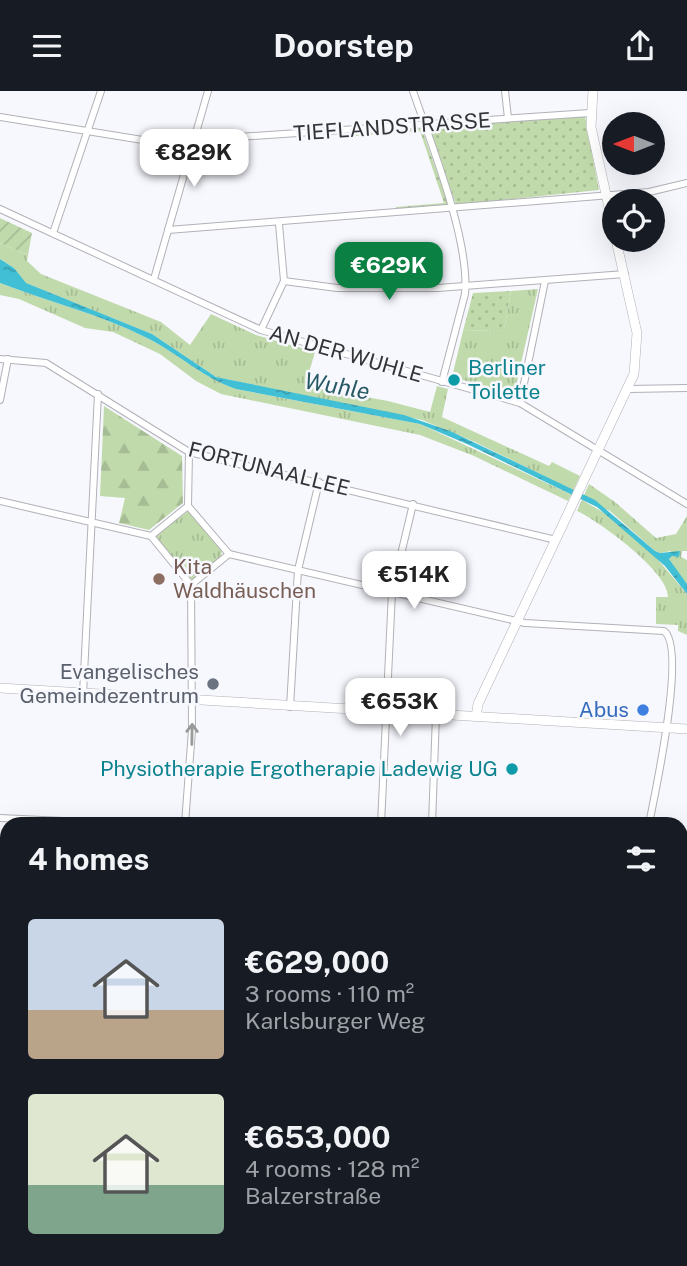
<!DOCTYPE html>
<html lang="en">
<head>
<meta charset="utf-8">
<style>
	:root { --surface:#171b24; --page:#20242c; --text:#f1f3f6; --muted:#9ea1a6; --accent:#0b8043 }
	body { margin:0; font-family:"Public Sans",sans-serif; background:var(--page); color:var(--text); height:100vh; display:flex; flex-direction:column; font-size:26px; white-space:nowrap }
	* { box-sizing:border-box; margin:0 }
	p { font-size:23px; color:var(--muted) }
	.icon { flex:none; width:38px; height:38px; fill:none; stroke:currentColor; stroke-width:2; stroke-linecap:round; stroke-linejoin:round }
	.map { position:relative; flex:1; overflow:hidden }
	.details { position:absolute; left:0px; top:726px; width:688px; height:450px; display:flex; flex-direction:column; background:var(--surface); border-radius:21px 21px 0 0; box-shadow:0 7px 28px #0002 }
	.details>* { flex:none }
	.needle { width:46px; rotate:270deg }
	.fabs { position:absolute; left:602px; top:21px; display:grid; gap:14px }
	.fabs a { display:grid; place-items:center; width:63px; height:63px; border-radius:50%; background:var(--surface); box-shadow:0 7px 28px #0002; font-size:35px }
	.price { position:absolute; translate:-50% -60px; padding:0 16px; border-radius:14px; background:#fff; color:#222; font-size:23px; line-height:46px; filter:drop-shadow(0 2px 4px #0008) }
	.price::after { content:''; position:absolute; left:50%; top:42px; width:21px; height:16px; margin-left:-10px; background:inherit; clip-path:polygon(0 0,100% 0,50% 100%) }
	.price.selected { background:var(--accent); color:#fff }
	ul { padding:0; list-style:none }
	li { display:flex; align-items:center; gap:21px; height:175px; padding:0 28px }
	li span { display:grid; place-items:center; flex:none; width:196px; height:140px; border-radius:7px; color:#555 }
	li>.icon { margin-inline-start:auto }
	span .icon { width:84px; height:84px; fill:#fffc; stroke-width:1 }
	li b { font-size:30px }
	h2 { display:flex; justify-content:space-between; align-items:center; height:84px; padding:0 28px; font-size:30px }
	header { display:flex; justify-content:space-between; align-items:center; height:91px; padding:0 28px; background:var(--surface); font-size:32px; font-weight:700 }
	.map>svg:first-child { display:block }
	.grass { fill:url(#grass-dots) }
	.forest { fill:url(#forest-firs) }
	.park { fill:url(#park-tufts) }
	.garden { fill:url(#garden-furrows) }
	.water { fill:url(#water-ripples) }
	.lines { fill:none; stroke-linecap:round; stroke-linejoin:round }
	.street-casing { stroke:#b1b1b7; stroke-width:8 }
	.secondary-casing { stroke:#b1b1b7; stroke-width:10 }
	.street { stroke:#fff; stroke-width:6 }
	.secondary { stroke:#fff; stroke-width:9 }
	.rail-casing { stroke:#9a9b9f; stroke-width:4.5 }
	.rail { stroke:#f7f8fe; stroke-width:2; stroke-dasharray:5; stroke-linecap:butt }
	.oneway { stroke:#999a9a }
	.culture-dot { fill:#0f9aa8; stroke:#f7f8fe; stroke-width:2.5 }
	.education-dot { fill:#8d6e63; stroke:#f7f8fe; stroke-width:2.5 }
	.worship-dot { fill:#6b7280; stroke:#f7f8fe; stroke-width:2.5 }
	.shop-dot { fill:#3f7fe0; stroke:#f7f8fe; stroke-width:2.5 }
	.labels { text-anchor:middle; stroke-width:5; stroke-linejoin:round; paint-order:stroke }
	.street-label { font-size:21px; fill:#333436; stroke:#f7f8fe }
	.culture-label { font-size:21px; fill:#0d838f; stroke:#f7f8fe; text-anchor:start }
	.education-label { font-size:21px; fill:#785e54; stroke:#f7f8fe; text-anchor:start }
	.worship-label { font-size:21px; fill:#5b616d; stroke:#f7f8fe; text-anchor:end }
	.shop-label { font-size:21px; fill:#366cbe; stroke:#f7f8fe; text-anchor:end }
	.water-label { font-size:23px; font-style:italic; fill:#265963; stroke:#f7f8fe }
</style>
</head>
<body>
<header><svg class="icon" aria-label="menu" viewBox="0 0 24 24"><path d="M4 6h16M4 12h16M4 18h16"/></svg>Doorstep<svg class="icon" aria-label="share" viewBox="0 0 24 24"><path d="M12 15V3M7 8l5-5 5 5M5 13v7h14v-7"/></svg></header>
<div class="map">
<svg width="687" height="1175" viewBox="0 0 687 1175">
	<defs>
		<pattern id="grass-dots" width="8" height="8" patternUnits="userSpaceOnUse" patternTransform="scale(1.75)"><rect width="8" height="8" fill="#c1daab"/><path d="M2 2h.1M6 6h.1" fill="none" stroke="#a6bc94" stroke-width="1.8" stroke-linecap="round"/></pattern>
		<pattern id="forest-firs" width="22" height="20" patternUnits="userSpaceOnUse" patternTransform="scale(1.75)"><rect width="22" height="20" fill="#c1daab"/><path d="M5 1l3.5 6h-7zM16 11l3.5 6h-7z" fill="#a6bc94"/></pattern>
		<pattern id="park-tufts" width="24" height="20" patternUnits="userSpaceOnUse" patternTransform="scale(1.75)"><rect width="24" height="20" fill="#c1daab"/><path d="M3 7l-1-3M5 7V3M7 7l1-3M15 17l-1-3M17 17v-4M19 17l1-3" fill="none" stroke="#a6bc94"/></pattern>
		<pattern id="garden-furrows" width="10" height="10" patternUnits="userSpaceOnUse" patternTransform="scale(1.75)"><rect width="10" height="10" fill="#c1daab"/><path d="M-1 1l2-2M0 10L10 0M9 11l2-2" fill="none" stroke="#a6bc94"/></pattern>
		<pattern id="water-ripples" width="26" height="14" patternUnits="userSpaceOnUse" patternTransform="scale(1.75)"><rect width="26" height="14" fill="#41bfd5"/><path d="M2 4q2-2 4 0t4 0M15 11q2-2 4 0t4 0" fill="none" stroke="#379cae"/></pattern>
	</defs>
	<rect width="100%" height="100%" fill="#f7f8fe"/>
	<g class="grass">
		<path d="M 585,25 L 599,99 L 456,114 L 430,37 Z"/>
		<path d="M 421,36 L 448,112 L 446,114 L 397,119 L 396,116 L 444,112 L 420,40 L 343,46 L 343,42 Z"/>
		<path d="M 511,200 L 504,239 L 463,240 L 473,202 Z"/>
		<path d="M 681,1096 L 687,1096 L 687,1175 L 156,1175 L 170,1169 L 681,1169 Z"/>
	</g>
	<path class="forest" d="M 104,315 L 182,365 L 183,412 L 149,439 L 119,432 L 125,407 L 100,405 Z"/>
	<g class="park">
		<path d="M 0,152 L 28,164 L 27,170 L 41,183 L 161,231 L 190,254 L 211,223 L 256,244 L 315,261 L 305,295 L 388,310 L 430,321 L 437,295 L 448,298 L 442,326 L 549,375 L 552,371 L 580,385 L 568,410 L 474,365 L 420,344 L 221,303 L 196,290 L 160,263 L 113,241 L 85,237 L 19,208 L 0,204 L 0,192 C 49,211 100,223 147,247 C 179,263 203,287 236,298 L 420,333 L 570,403 L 573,399 L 475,351 L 422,329 L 216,286 L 152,243 L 25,192 L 14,177 L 0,168 Z"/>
		<path d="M 538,198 L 514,303 L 452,286 L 463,240 L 504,239 L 511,200 Z"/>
		<path d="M 589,393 L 615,411 L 656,447 L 676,443 L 687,425 L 687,460 L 682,460 L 681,466 L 687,469 L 687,493 L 669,470 L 671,460 L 660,462 L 655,460 L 610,420 L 582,409 L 606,423 L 655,465 L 687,503 L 687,544 L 678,540 L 678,534 L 656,533 L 656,506 L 668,506 C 669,481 599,430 577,420 Z"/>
		<path d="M 190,419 L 222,459 L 221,466 L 193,489 L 187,487 L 156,448 L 156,443 Z"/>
		<path d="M 681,1138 L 687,1138 L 687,1175 L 393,1175 L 423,1169 L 681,1169 Z"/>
	</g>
	<g class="garden">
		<path d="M 0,127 L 32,142 L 28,164 L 0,152 Z"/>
		<path d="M 0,768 L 7,769 L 7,1150 L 0,1152 Z"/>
	</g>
	<path class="water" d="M 0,168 L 14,177 L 26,192 L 152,243 L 216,286 L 404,324 L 450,340 L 595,409 L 655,460 L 660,462 L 680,460 L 679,466 L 672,465 L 669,468 L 687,493 L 687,503 L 665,475 L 597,416 L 467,353 L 420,333 L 236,298 C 203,287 179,263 147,247 C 100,223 49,211 0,192 Z"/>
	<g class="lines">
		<defs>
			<g id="street">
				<path d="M 413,0 C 431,53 470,149 465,203 L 442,291"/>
				<path d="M 505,0 L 508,27"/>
				<path d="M 0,26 L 192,57"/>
				<path d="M 195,49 L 590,22"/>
				<path d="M 0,118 L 261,239 L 520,312 L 687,413"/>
				<path d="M 168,139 L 649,101 L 687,92"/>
				<path d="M 53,142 L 101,0"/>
				<path d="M 154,188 L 208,0"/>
				<path d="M 284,190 L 337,197 L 438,197 L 625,183"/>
				<path d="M 261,239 L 284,190 L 279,133"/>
				<path d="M 0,268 L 46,272 L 189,361 L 556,449"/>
				<path d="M 629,298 L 687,297"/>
				<path d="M 0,309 L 8,268"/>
				<path d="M 520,312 L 545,190"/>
				<path d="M 0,410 L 151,445"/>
				<path d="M 188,415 L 229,463 L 191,494 L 151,445 Z"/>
				<path d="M 188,415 L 189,361"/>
				<path d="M 229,463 L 525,532 L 664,540 C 687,557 655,702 649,733"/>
				<path d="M 83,603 L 98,303"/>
				<path d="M 290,616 L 298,479 L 319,391"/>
				<path d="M 0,727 L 127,733"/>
				<path d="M 185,733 L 192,639 L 191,494"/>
				<path d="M 381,733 L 392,501 L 413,413"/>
				<path d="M 432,733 L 436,624"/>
				<path d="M 681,745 L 687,745"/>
				<path d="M 681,852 L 687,851"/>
				<path d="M 681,951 L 687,951"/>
			</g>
			<g id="secondary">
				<path d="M 593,0 L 591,36 L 614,139"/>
				<path d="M 0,597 L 687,638"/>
				<path d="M 476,626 L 478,613 L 634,283 L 637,242 L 616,149"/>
			</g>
		</defs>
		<use href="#street" class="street-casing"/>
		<use href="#secondary" class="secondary-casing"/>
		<use href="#street" class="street"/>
		<use href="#secondary" class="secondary"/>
		<defs>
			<g id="rail">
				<path d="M 681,1093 L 687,1093"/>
				<path d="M 140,1175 L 153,1169"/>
			</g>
		</defs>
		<use href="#rail" class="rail-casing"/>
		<use href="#rail" class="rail"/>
	</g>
	<defs><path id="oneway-shaft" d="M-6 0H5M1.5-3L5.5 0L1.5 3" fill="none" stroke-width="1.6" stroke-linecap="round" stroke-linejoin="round" transform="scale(1.75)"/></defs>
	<use class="oneway" href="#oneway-shaft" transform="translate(192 643) rotate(-89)"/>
	<g class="culture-dot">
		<circle cx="454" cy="289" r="7"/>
		<circle cx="512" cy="678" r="7"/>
	</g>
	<circle class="education-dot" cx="159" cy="488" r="7"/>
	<circle class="worship-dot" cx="213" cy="593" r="7"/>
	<circle class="shop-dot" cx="643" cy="619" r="7"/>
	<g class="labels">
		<g class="street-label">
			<text transform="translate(392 36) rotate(-4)" y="7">TIEFLANDSTRASSE</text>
			<text transform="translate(346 263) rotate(16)" y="7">AN DER WUHLE</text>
			<text transform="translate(269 378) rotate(14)" y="7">FORTUNAALLEE</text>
		</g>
		<g class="culture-label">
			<text x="468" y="284">Berliner<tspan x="468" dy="24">Toilette</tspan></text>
			<text x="498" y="685" text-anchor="end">Physiotherapie Ergotherapie Ladewig UG</text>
		</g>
		<g class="education-label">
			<text x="173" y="483">Kita<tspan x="173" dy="24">Waldhäuschen</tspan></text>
		</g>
		<g class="worship-label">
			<text x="199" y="588">Evangelisches<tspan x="199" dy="24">Gemeindezentrum</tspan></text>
		</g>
		<g class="shop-label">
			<text x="629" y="626">Abus</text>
		</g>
		<g class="water-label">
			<text transform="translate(337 295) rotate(10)" y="8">Wuhle</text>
		</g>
	</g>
</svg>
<div class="fabs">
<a><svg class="needle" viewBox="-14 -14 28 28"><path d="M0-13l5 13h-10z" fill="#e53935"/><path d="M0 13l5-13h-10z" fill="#9ea1a6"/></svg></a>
<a><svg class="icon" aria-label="locate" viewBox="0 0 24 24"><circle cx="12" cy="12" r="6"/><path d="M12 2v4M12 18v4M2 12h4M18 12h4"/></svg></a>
</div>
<b class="price" style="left:194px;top:98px">€829K</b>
<b class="price selected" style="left:389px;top:211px">€629K</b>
<b class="price" style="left:414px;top:520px">€514K</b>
<b class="price" style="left:400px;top:647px">€653K</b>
<section class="details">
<h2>4 homes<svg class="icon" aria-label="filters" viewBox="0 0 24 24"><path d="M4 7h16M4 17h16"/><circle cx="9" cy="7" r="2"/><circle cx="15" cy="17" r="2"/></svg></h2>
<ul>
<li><span style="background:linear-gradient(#c9d6e8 65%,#b9a48a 0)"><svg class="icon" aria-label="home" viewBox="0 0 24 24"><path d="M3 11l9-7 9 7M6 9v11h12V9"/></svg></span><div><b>€629,000</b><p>3 rooms · 110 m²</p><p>Karlsburger Weg</p></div></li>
<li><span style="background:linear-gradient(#dfe7d0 65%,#7fa58c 0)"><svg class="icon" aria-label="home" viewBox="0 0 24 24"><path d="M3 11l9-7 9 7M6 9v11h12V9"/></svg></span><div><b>€653,000</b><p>4 rooms · 128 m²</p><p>Balzerstraße</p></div></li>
</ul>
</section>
</div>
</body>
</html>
